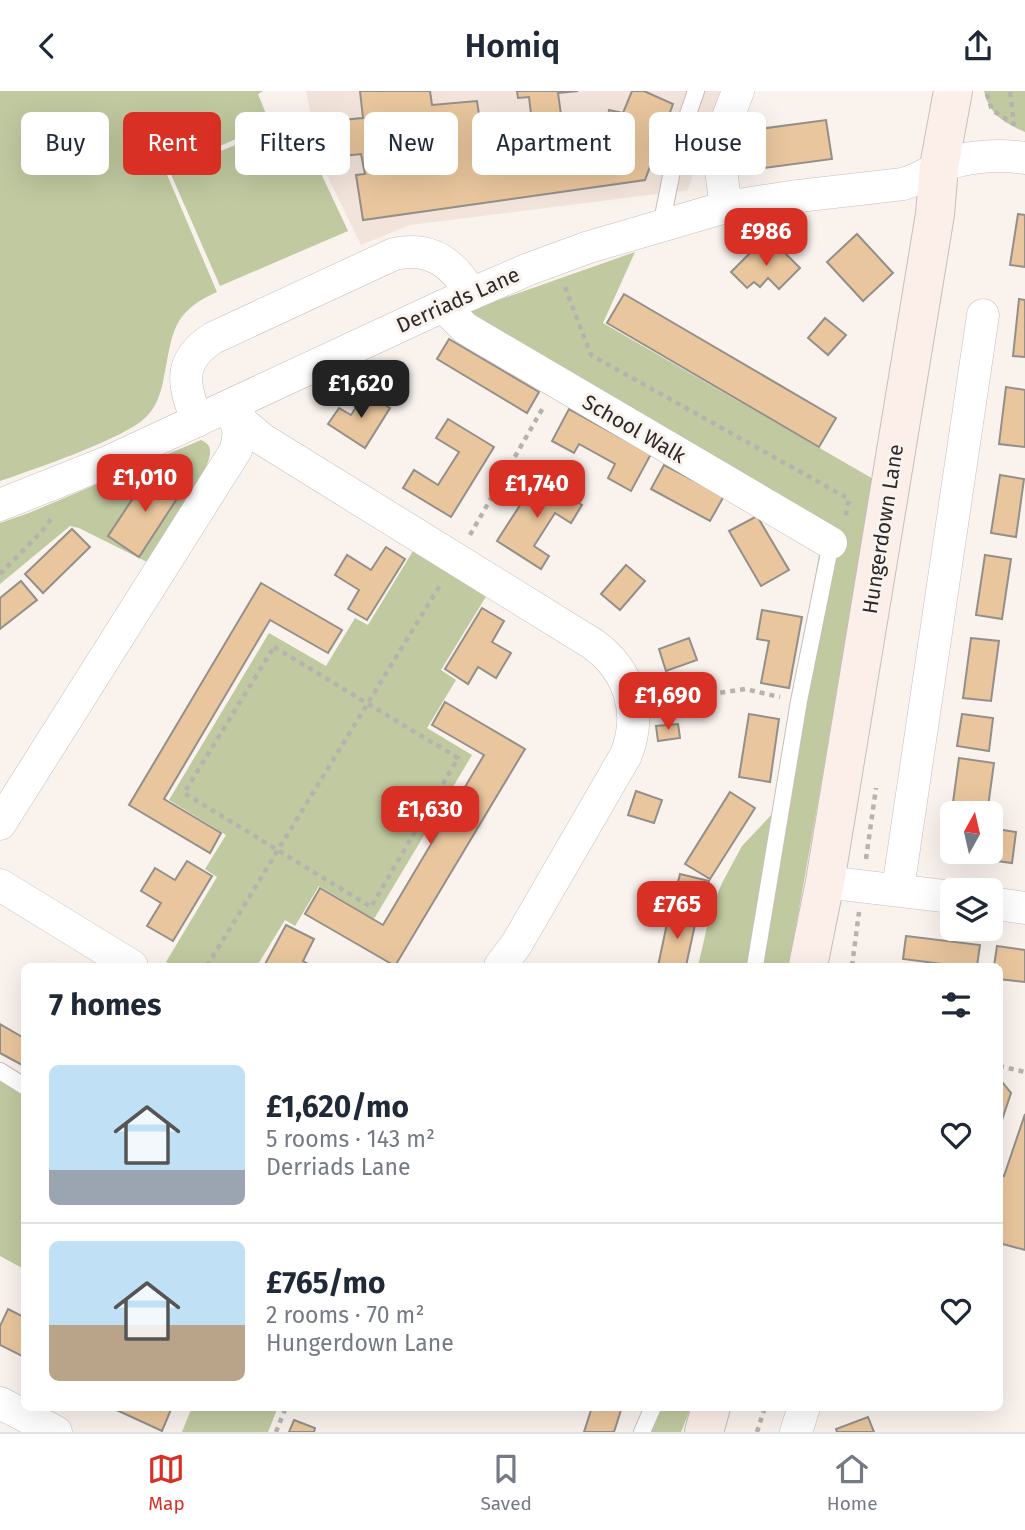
<!DOCTYPE html>
<html lang="en">
<head>
<meta charset="utf-8">
<style>
	:root { --surface:#fff; --page:#f2f2f3; --text:#1f2937; --muted:#747a83; --line:#e0e1e3; --accent:#d93025 }
	body { margin:0; font-family:"Fira Sans",sans-serif; background:var(--page); color:var(--text); height:100vh; display:flex; flex-direction:column; font-size:26px; white-space:nowrap }
	* { box-sizing:border-box; margin:0 }
	p { font-size:23px; color:var(--muted) }
	.icon { flex:none; width:38px; height:38px; fill:none; stroke:currentColor; stroke-width:2; stroke-linecap:round; stroke-linejoin:round }
	.map { position:relative; flex:1; overflow:hidden }
	.drawer { position:absolute; left:21px; top:872px; width:982px; height:448px; display:flex; flex-direction:column; background:var(--surface); border-radius:10px; box-shadow:0 7px 28px #0002 }
	.drawer>* { flex:none }
	.banner { position:absolute; left:21px; top:21px; width:984px; height:63px; display:flex; gap:14px }
	.needle { width:46px; rotate:8deg }
	.tools { position:absolute; left:940px; top:710px; display:grid; gap:14px }
	.tools a { display:grid; place-items:center; width:63px; height:63px; border-radius:10px; background:var(--surface); box-shadow:0 7px 28px #0002; font-size:35px }
	.price { position:absolute; translate:-50% -60px; padding:0 16px; border-radius:14px; background:var(--accent); color:#fff; font-size:23px; line-height:46px; filter:drop-shadow(0 2px 4px #0008) }
	.price::after { content:''; position:absolute; left:50%; top:42px; width:21px; height:16px; margin-left:-10px; background:inherit; clip-path:polygon(0 0,100% 0,50% 100%) }
	.price.selected { background:#222; color:#fff }
	ul { padding:0; list-style:none }
	li { display:flex; align-items:center; gap:21px; height:175px; padding:0 28px }
	li+li { border-top:2px solid var(--line) }
	li span { display:grid; place-items:center; flex:none; width:196px; height:140px; border-radius:10px; color:#555 }
	li>.icon { margin-inline-start:auto }
	span .icon { width:84px; height:84px; fill:#fffc; stroke-width:1 }
	li b { font-size:30px }
	h2 { display:flex; justify-content:space-between; align-items:center; height:84px; padding:0 28px; font-size:30px }
	.tag { padding:0 24px; border-radius:10px; background:var(--surface); box-shadow:0 7px 28px #0002; font-size:24px; line-height:63px }
	.tag.selected { background:var(--accent); color:#fff }
	header { display:flex; justify-content:space-between; align-items:center; height:91px; padding:0 28px; background:var(--surface); font-size:32px; font-weight:600 }
	.menu { display:flex; justify-content:space-around; align-items:center; height:98px; border-top:2px solid var(--line); background:var(--surface); font-size:19px; color:var(--muted) }
	.menu a { display:grid; justify-items:center; gap:4px }
	.menu .selected { color:var(--accent) }
	.map>svg:first-child { display:block }
	.built { fill:#f2e4db }
	.green { fill:#c0c9a0 }
	.building { fill:#e9c69d; stroke:#948f89; stroke-width:2 }
	.lines { fill:none; stroke-linecap:round; stroke-linejoin:round }
	.lane-casing { stroke:#c6bfbb; stroke-width:18 }
	.street-casing { stroke:#c6bfbb; stroke-width:33 }
	.secondary-casing { stroke:#c6bfbb; stroke-width:40 }
	.path { stroke:#b7b2ae; stroke-width:4.5; stroke-dasharray:5 5; stroke-linecap:butt }
	.lane { stroke:#fff; stroke-width:16 }
	.street { stroke:#fff; stroke-width:32 }
	.secondary { stroke:#fceee8; stroke-width:38 }
	.labels { text-anchor:middle; stroke-width:6; stroke-linejoin:round; paint-order:stroke }
	.street-label { font-size:21px; fill:#2b2827; stroke:#f9f2ed }
</style>
</head>
<body>
<header><svg class="icon" aria-label="back" viewBox="0 0 24 24"><path d="M15 5l-7 7 7 7"/></svg>Homiq<svg class="icon" aria-label="share" viewBox="0 0 24 24"><path d="M12 15V3M7 8l5-5 5 5M5 13v7h14v-7"/></svg></header>
<div class="map">
<svg width="1025" height="1341" viewBox="0 0 1025 1341">
	<rect width="100%" height="100%" fill="#f9f2ed"/>
	<path class="built" d="M 306,0 L 720,0 L 688,99 L 410,134 L 361,154 L 321,72 Z"/>
	<g class="green">
		<path d="M 0,0 L 263,0 L 258,3 L 270,33 L 165,79 L 217,201 C 169,222 173,245 163,291 C 160,304 156,316 147,325 C 127,347 32,379 0,390 Z"/>
		<path d="M 984,0 L 1025,0 L 1025,41 C 1004,32 989,23 984,0 Z"/>
		<path d="M 296,29 L 348,140 L 220,195 L 170,81 Z"/>
		<path d="M 635,161 L 603,232 L 875,389 L 789,875 L 698,875 L 711,819 L 722,792 L 742,755 L 774,721 L 819,464 L 789,436 L 446,234 L 470,219 Z"/>
		<path d="M 201,349 C 207,352 210,354 210,361 C 211,380 160,451 147,471 L 79,437 L 70,435 L 0,493 L 0,432 L 29,422 Z"/>
		<path d="M 416,455 L 490,499 L 441,579 L 456,589 L 427,637 L 472,664 L 374,828 L 319,795 L 295,835 L 285,829 L 257,875 L 173,875 L 166,871 L 217,786 L 205,778 L 226,744 L 169,709 L 269,542 L 326,575 L 355,527 L 368,534 Z"/>
		<path d="M 0,990 L 24,1005 L 24,1178 L 0,1165 Z"/>
		<path d="M 192,1316 L 278,1316 L 268,1341 L 182,1341 Z"/>
		<path d="M 658,1316 L 691,1316 L 681,1341 L 648,1341 Z"/>
	</g>
	<g class="building">
		<path d="M 360,0 L 430,0 L 432,14 L 477,10 L 485,63 L 535,57 L 529,6 L 518,7 L 517,0 L 578,0 L 558,2 L 562,31 L 608,28 L 609,19 L 623,22 L 632,0 L 644,0 L 673,13 L 645,89 L 363,129 L 356,84 L 365,83 L 361,63 L 325,67 L 318,31 L 363,27 Z"/>
		<path d="M 826,29 L 832,68 L 742,80 L 737,41 Z"/>
		<path d="M 1018,123 L 1025,124 L 1025,176 L 1010,174 Z"/>
		<path d="M 857,143 L 893,182 L 863,210 L 827,171 Z"/>
		<path d="M 776,153 L 800,177 L 779,198 L 768,187 L 760,196 L 754,191 L 747,197 L 731,181 L 758,154 L 767,163 Z"/>
		<path d="M 624,203 L 836,327 L 819,356 L 607,232 Z"/>
		<path d="M 1019,208 L 1025,209 L 1025,266 L 1013,265 Z"/>
		<path d="M 825,227 L 846,244 L 828,264 L 808,247 Z"/>
		<path d="M 449,248 L 539,301 L 527,322 L 437,268 Z"/>
		<path d="M 1006,296 L 1025,299 L 1025,356 L 999,353 Z"/>
		<path d="M 365,302 L 390,317 L 365,357 L 328,333 L 339,317 L 351,324 Z"/>
		<path d="M 569,318 L 651,363 L 631,400 L 608,387 L 615,373 L 579,353 L 574,362 L 552,350 Z"/>
		<path d="M 448,328 L 494,356 L 451,426 L 403,397 L 414,379 L 438,394 L 459,361 L 436,347 Z"/>
		<path d="M 664,374 L 724,405 L 710,430 L 651,398 Z"/>
		<path d="M 151,380 L 182,400 L 139,466 L 108,445 Z"/>
		<path d="M 1000,384 L 1024,388 L 1016,446 L 991,442 Z"/>
		<path d="M 538,386 L 582,414 L 571,432 L 555,422 L 534,455 L 549,465 L 541,478 L 497,450 Z"/>
		<path d="M 757,425 L 789,479 L 761,495 L 729,440 Z"/>
		<path d="M 72,438 L 90,456 L 43,502 L 25,483 Z"/>
		<path d="M 386,456 L 405,468 L 367,529 L 348,518 L 359,499 L 335,484 L 347,464 L 371,479 Z"/>
		<path d="M 985,464 L 1011,468 L 1002,528 L 976,524 Z"/>
		<path d="M 626,474 L 645,490 L 620,519 L 601,503 Z"/>
		<path d="M 21,490 L 37,509 L 0,538 L 0,507 Z"/>
		<path d="M 261,492 L 342,539 L 328,562 L 270,529 L 164,708 L 221,742 L 210,762 L 129,714 Z"/>
		<path d="M 482,517 L 504,530 L 492,551 L 511,562 L 496,587 L 478,576 L 468,593 L 445,578 Z"/>
		<path d="M 762,519 L 802,526 L 789,597 L 761,592 L 769,550 L 757,548 Z"/>
		<path d="M 689,547 L 697,569 L 666,580 L 659,558 Z"/>
		<path d="M 971,547 L 999,550 L 991,610 L 963,607 Z"/>
		<path d="M 445,611 L 525,658 L 395,875 L 305,823 L 320,797 L 383,834 L 484,664 L 432,634 Z"/>
		<path d="M 749,623 L 779,628 L 770,691 L 739,686 Z"/>
		<path d="M 962,623 L 993,627 L 989,660 L 957,655 Z"/>
		<path d="M 678,633 L 680,647 L 658,650 L 656,635 Z"/>
		<path d="M 959,667 L 994,672 L 987,723 L 952,723 L 952,761 L 990,761 L 990,737 L 1016,741 L 1012,772 L 946,763 Z"/>
		<path d="M 636,700 L 662,709 L 654,732 L 628,724 Z"/>
		<path d="M 730,701 L 755,717 L 710,788 L 685,773 Z"/>
		<path d="M 187,770 L 212,785 L 173,850 L 147,835 L 161,812 L 141,800 L 155,777 L 175,789 Z"/>
		<path d="M 680,783 L 709,790 L 700,826 L 671,819 Z"/>
		<path d="M 669,823 L 696,829 L 686,875 L 658,875 Z"/>
		<path d="M 286,834 L 314,848 L 303,870 L 312,875 L 264,875 Z"/>
		<path d="M 906,845 L 980,854 L 977,875 L 958,875 L 903,868 Z"/>
		<path d="M 997,855 L 1025,859 L 1025,891 L 999,888 L 999,875 L 994,875 Z"/>
		<path d="M 0,933 L 24,947 L 24,975 L 0,962 Z"/>
		<path d="M 999,987 L 1011,1002 L 999,1038 Z"/>
		<path d="M 1025,1023 L 1025,1159 L 999,1152 L 999,1084 L 1004,1085 Z"/>
		<path d="M 8,1218 L 24,1226 L 24,1266 L 0,1254 L 0,1235 Z"/>
		<path d="M 110,1316 L 172,1316 L 162,1340 Z"/>
		<path d="M 592,1316 L 622,1316 L 614,1341 L 584,1341 Z"/>
		<path d="M 868,1326 L 874,1341 L 837,1341 L 836,1338 Z"/>
		<path d="M 294,1329 L 315,1337 L 314,1341 L 289,1341 Z"/>
	</g>
	<g class="lines">
		<defs>
			<g id="lane">
				<path d="M 661,135 L 677,55 L 696,0"/>
				<path d="M 755,875 L 799,610 L 831,452"/>
				<path d="M 0,980 L 24,995"/>
				<path d="M 642,1341 L 653,1316"/>
			</g>
			<g id="street">
				<path d="M 726,116 L 719,65 L 721,45 L 738,0"/>
				<path d="M 443,215 L 465,237 L 831,452"/>
				<path d="M 231,314 L 244,333 L 262,348 L 593,553 C 629,579 643,621 626,664 L 516,854 L 500,875"/>
				<path d="M 197,330 C 184,294 176,271 213,247 L 394,163 C 430,155 454,172 471,203"/>
				<path d="M 0,414 L 110,370 L 443,215 L 529,178 L 589,156 L 726,116 L 790,106 L 903,93 C 917,89 926,83 938,77 C 961,65 1000,63 1025,67"/>
				<path d="M 0,733 L 236,359 L 239,341 L 231,314"/>
				<path d="M 825,791 L 952,806"/>
				<path d="M 0,794 L 132,875"/>
				<path d="M 898,798 L 983,224"/>
				<path d="M 990,812 L 1025,817"/>
				<path d="M 0,1312 L 56,1341"/>
				<path d="M 796,1341 L 804,1316"/>
			</g>
			<g id="secondary">
				<path d="M 808,875 L 825,791 L 935,123 L 939,76 L 953,0"/>
				<path d="M 704,1341 L 711,1316"/>
			</g>
		</defs>
		<use href="#lane" class="lane-casing"/>
		<use href="#street" class="street-casing"/>
		<use href="#secondary" class="secondary-casing"/>
		<g class="path">
			<path d="M 987,3 L 992,19 L 1014,33 L 1010,0"/>
			<path d="M 565,196 L 591,264 L 849,408 L 845,428"/>
			<path d="M 470,444 L 544,315"/>
			<path d="M 0,483 L 42,440 L 54,424"/>
			<path d="M 274,556 L 458,667 L 371,816 L 184,702 Z"/>
			<path d="M 661,611 L 745,598 L 780,606"/>
			<path d="M 866,768 L 876,697"/>
			<path d="M 207,875 L 442,491"/>
			<path d="M 852,875 L 859,821"/>
			<path d="M 999,975 L 1025,981"/>
			<path d="M 276,1341 L 286,1316"/>
			<path d="M 757,1341 L 765,1316"/>
		</g>
		<use href="#lane" class="lane"/>
		<use href="#street" class="street"/>
		<use href="#secondary" class="secondary"/>
	</g>
	<g class="labels">
		<g class="street-label">
			<text transform="translate(458 209) rotate(-24)" y="7">Derriads Lane</text>
			<text transform="translate(634 338) rotate(30)" y="7">School Walk</text>
			<text transform="translate(883 438) rotate(-81)" y="7">Hungerdown Lane</text>
		</g>
	</g>
</svg>
<div class="tools">
<a><svg class="needle" viewBox="-14 -14 28 28"><path d="M0-13l5 13h-10z" fill="#e53935"/><path d="M0 13l5-13h-10z" fill="#747a83"/></svg></a>
<a><svg class="icon" aria-label="layers" viewBox="0 0 24 24"><path d="M12 4l9 5-9 5-9-5zM3 14l9 5 9-5"/></svg></a>
</div>
<b class="price" style="left:766px;top:177px">£986</b>
<b class="price selected" style="left:361px;top:329px">£1,620</b>
<b class="price" style="left:145px;top:423px">£1,010</b>
<b class="price" style="left:537px;top:429px">£1,740</b>
<b class="price" style="left:668px;top:641px">£1,690</b>
<b class="price" style="left:430px;top:755px">£1,630</b>
<b class="price" style="left:677px;top:850px">£765</b>
<div class="banner">
<a class="tag">Buy</a>
<a class="tag selected">Rent</a>
<a class="tag">Filters</a>
<a class="tag">New</a>
<a class="tag">Apartment</a>
<a class="tag">House</a>
</div>
<section class="drawer">
<h2>7 homes<svg class="icon" aria-label="filters" viewBox="0 0 24 24"><path d="M4 7h16M4 17h16"/><circle cx="9" cy="7" r="2"/><circle cx="15" cy="17" r="2"/></svg></h2>
<ul>
<li><span style="background:linear-gradient(#bfe0f5 75%,#9aa5b1 0)"><svg class="icon" aria-label="home" viewBox="0 0 24 24"><path d="M3 11l9-7 9 7M6 9v11h12V9"/></svg></span><div><b>£1,620/mo</b><p>5 rooms · 143 m²</p><p>Derriads Lane</p></div><svg class="icon" aria-label="heart" viewBox="0 0 24 24"><path d="M12 20l-8-8c-3-5 5-10 8-4 3-6 11-1 8 4z"/></svg></li>
<li><span style="background:linear-gradient(#bfe0f5 60%,#b9a48a 0)"><svg class="icon" aria-label="home" viewBox="0 0 24 24"><path d="M3 11l9-7 9 7M6 9v11h12V9"/></svg></span><div><b>£765/mo</b><p>2 rooms · 70 m²</p><p>Hungerdown Lane</p></div><svg class="icon" aria-label="heart" viewBox="0 0 24 24"><path d="M12 20l-8-8c-3-5 5-10 8-4 3-6 11-1 8 4z"/></svg></li>
</ul>
</section>
</div>
<nav class="menu">
<a class="selected"><svg class="icon" aria-label="map" viewBox="0 0 24 24"><path d="M3 6l6-2 6 2 6-2v14l-6 2-6-2-6 2zM9 4v14M15 6v14"/></svg>Map</a>
<a><svg class="icon" aria-label="saved" viewBox="0 0 24 24"><path d="M7 4h10v16l-5-4-5 4z"/></svg>Saved</a>
<a><svg class="icon" aria-label="home" viewBox="0 0 24 24"><path d="M3 11l9-7 9 7M6 9v11h12V9"/></svg>Home</a>
</nav>
</body>
</html>
